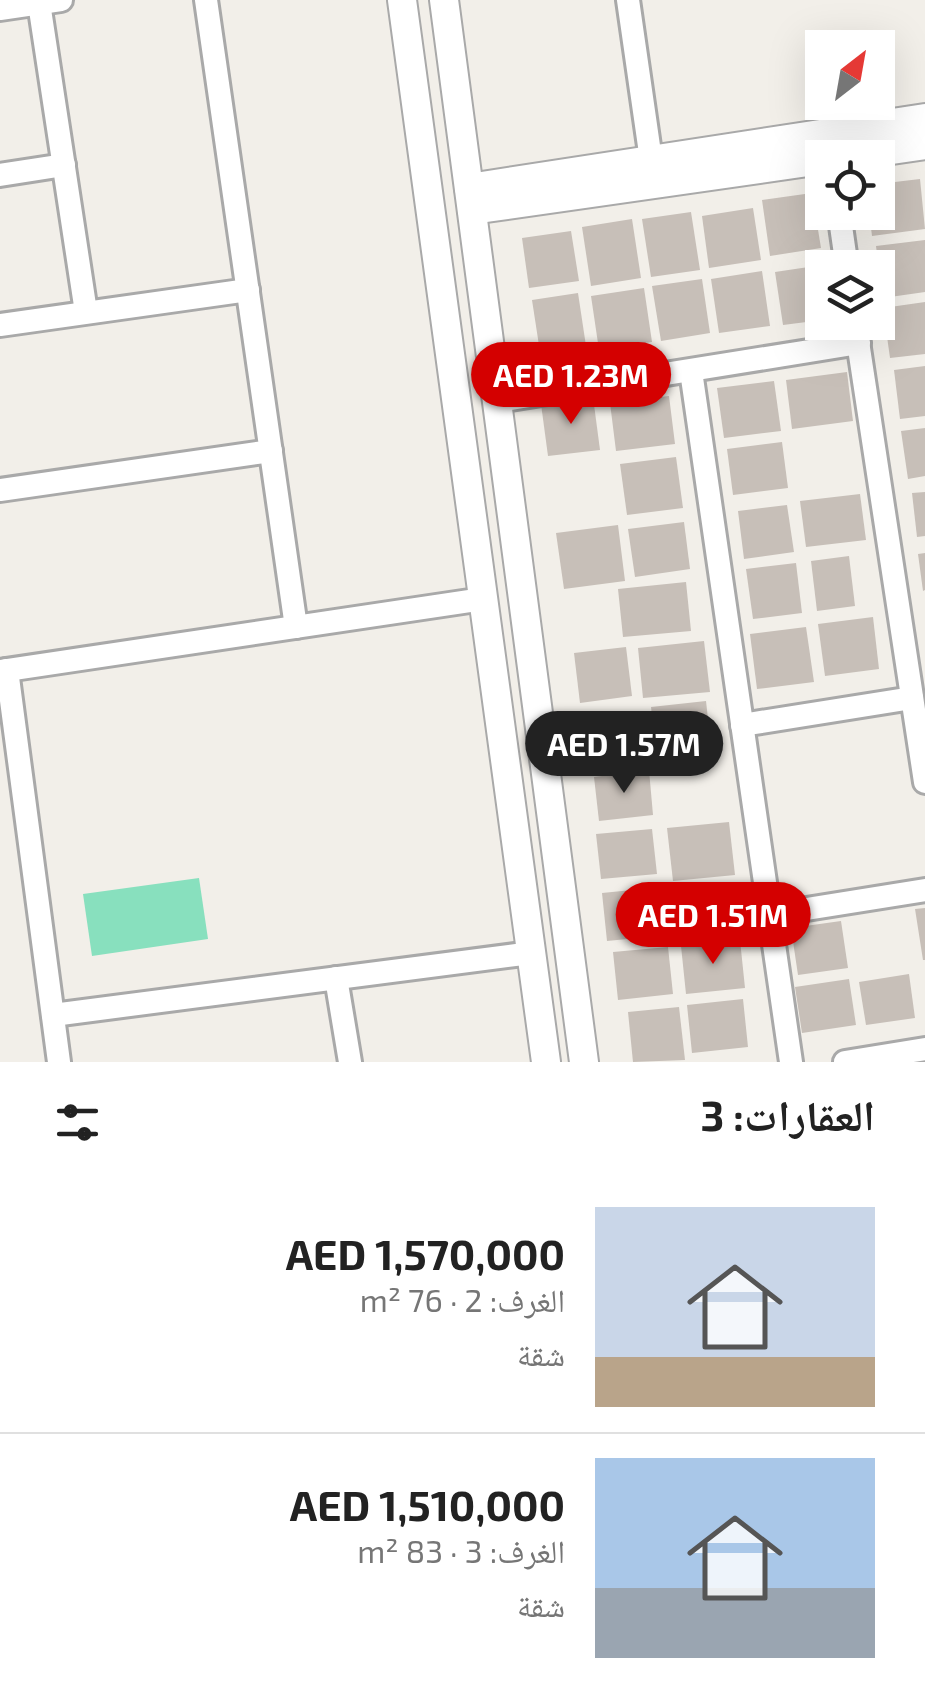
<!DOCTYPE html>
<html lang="ar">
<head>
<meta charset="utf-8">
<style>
	:root { --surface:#fff; --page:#f2f2f2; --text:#222; --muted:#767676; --line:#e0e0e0; --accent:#d40000 }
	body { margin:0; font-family:"Exo 2","Noto Naskh Arabic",sans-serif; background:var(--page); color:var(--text); direction:rtl; height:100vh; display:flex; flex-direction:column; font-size:38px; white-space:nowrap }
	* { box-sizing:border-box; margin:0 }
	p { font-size:32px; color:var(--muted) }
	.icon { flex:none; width:55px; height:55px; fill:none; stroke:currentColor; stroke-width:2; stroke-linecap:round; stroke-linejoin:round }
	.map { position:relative; height:1062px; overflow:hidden; direction:ltr }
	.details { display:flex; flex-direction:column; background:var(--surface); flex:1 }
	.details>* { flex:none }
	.needle { width:65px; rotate:31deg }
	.fabs { position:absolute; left:805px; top:30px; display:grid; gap:20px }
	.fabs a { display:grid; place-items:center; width:90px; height:90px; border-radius:0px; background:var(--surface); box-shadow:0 10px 40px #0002; font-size:50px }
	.price { position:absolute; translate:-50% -85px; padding:0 22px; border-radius:35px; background:var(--accent); color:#fff; font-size:32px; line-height:65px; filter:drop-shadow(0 2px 5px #0008) }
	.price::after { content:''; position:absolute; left:50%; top:60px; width:30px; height:22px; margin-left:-15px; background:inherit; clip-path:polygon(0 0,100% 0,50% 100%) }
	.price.active { background:#222; color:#fff }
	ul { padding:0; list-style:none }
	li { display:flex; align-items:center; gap:30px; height:250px; padding:0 50px }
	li+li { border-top:2px solid var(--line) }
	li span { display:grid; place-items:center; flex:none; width:280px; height:200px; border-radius:0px; color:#555 }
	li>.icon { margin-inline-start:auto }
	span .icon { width:120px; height:120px; fill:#fffc; stroke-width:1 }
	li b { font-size:42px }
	h2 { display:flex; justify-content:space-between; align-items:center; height:120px; padding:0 50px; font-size:42px }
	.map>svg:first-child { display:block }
	.pitch { fill:#88e0be }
	.building { fill:#c7bfb8 }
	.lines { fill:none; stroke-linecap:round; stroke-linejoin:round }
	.minor-casing { stroke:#a9a9a9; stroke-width:28 }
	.tertiary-casing { stroke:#a9a9a9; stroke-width:32 }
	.minor { stroke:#fff; stroke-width:22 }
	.tertiary { stroke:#fff; stroke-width:28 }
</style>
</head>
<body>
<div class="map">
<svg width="925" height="1062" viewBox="0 0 925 1062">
	<rect width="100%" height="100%" fill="#f2efe9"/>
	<path class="pitch" d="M 199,878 L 208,939 L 92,956 L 83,894 Z"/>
	<g class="building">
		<path d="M 920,179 L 925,229 L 872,236 L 869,212 L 878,212 L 878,184 Z"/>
		<path d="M 812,193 L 821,248 L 770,256 L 762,200 Z"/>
		<path d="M 753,208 L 761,260 L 709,268 L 702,216 Z"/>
		<path d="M 691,212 L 700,270 L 651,277 L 642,219 Z"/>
		<path d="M 632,219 L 641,278 L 591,286 L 582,227 Z"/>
		<path d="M 571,231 L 579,281 L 529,288 L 522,238 Z"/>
		<path d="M 925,240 L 925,292 L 883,298 L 876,246 Z"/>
		<path d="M 822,265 L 822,320 L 783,325 L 775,272 Z"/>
		<path d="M 762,271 L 770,326 L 719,333 L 711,279 Z"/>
		<path d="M 702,279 L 710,333 L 661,341 L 652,286 Z"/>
		<path d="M 644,288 L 652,342 L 599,350 L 591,296 Z"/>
		<path d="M 578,293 L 586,346 L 540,352 L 532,300 Z"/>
		<path d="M 925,302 L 925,354 L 890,358 L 883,308 Z"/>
		<path d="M 925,366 L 925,416 L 900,419 L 894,370 Z"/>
		<path d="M 847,372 L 853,421 L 792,429 L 786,380 Z"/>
		<path d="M 774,381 L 781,431 L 724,438 L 717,388 Z"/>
		<path d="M 669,396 L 675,444 L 616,451 L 610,403 Z"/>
		<path d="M 593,397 L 600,450 L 548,456 L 541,404 Z"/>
		<path d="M 925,428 L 925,476 L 908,479 L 901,431 Z"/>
		<path d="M 782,442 L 788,488 L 733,495 L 727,449 Z"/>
		<path d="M 676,457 L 683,508 L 627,515 L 620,464 Z"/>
		<path d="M 925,492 L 925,536 L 917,537 L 912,493 Z"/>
		<path d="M 860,494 L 866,540 L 806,547 L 800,501 Z"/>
		<path d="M 787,505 L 794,552 L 744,559 L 738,511 Z"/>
		<path d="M 684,522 L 690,569 L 635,577 L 628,529 Z"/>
		<path d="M 618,525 L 625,581 L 564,589 L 556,533 Z"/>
		<path d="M 925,553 L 925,590 L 923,591 L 918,554 Z"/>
		<path d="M 849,556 L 855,606 L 817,611 L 811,561 Z"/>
		<path d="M 796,563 L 802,613 L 753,619 L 746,569 Z"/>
		<path d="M 686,582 L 691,631 L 623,637 L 618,589 Z"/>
		<path d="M 873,617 L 879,669 L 825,676 L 818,624 Z"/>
		<path d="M 806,627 L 814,682 L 757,689 L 750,634 Z"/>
		<path d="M 704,641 L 710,692 L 643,698 L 638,648 Z"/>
		<path d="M 626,647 L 632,696 L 580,703 L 574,653 Z"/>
		<path d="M 706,701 L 712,755 L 657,760 L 651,707 Z"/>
		<path d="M 638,712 L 643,758 L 592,763 L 587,717 Z"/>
		<path d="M 649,770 L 653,815 L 599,821 L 594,777 Z"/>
		<path d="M 729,822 L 735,875 L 673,881 L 667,828 Z"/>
		<path d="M 652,829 L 657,874 L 601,879 L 596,834 Z"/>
		<path d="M 662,887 L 668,935 L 607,941 L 602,893 Z"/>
		<path d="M 925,908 L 925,960 L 923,960 L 915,909 Z"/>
		<path d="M 841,921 L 848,968 L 798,975 L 791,928 Z"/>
		<path d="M 740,940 L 745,988 L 686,994 L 681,946 Z"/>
		<path d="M 668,947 L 673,994 L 618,1000 L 613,952 Z"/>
		<path d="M 909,974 L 915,1018 L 866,1025 L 859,982 Z"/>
		<path d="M 849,979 L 856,1025 L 802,1033 L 795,987 Z"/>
		<path d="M 743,999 L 748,1047 L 692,1053 L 687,1005 Z"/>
		<path d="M 679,1007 L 685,1060 L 633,1062 L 628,1012 Z"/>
	</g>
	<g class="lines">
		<defs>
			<g id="minor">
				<path d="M 206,0 L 296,627"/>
				<path d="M 628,0 L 651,160"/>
				<path d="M 39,3 L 86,312"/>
				<path d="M 0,9 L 61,0"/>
				<path d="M 0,175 L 64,165"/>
				<path d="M 839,212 L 847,268"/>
				<path d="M 855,322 L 925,782"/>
				<path d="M 0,325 L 248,290"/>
				<path d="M 691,371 L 791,1062"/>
				<path d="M 497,401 L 859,343"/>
				<path d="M 0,490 L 271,451"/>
				<path d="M 7,670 L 59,1062"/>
				<path d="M 0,671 L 483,599"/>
				<path d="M 742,725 L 912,698"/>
				<path d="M 769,915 L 925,890"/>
				<path d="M 336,978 L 350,1062"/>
				<path d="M 53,1015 L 531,953"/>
				<path d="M 845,1062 L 925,1049"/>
			</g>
			<g id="tertiary">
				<path d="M 402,0 L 546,1062"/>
				<path d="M 444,0 L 584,1062"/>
				<path d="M 837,158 L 925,145"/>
				<path d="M 469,188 L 925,118"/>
				<path d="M 472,210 L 822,160"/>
			</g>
		</defs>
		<use href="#minor" class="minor-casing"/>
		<use href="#tertiary" class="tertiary-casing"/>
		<use href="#minor" class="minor"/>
		<use href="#tertiary" class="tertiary"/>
	</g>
</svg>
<div class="fabs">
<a><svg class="needle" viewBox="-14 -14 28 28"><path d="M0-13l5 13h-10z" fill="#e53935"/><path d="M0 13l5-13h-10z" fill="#767676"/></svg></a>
<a><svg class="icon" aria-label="locate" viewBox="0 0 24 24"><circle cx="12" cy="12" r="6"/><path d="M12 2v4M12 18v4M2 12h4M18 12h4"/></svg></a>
<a><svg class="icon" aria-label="layers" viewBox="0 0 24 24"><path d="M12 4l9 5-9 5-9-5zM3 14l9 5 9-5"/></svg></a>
</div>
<b class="price" style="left:571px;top:427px">AED 1.23M</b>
<b class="price active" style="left:624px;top:796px">AED 1.57M</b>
<b class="price" style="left:713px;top:967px">AED 1.51M</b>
</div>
<section class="details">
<h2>العقارات: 3<svg class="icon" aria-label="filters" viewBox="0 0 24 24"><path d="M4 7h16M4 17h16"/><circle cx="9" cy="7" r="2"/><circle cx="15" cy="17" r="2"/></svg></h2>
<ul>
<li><span style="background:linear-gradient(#c9d6e8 75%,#b9a48a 0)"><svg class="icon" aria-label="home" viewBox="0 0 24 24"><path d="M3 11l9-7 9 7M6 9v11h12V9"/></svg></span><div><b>AED 1,570,000</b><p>الغرف: 2 · 76 m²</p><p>شقة</p></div></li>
<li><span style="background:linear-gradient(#a9c7e8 65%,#9aa5b1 0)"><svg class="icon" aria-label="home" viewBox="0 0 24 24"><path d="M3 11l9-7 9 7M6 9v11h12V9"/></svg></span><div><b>AED 1,510,000</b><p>الغرف: 3 · 83 m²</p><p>شقة</p></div></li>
</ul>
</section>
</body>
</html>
